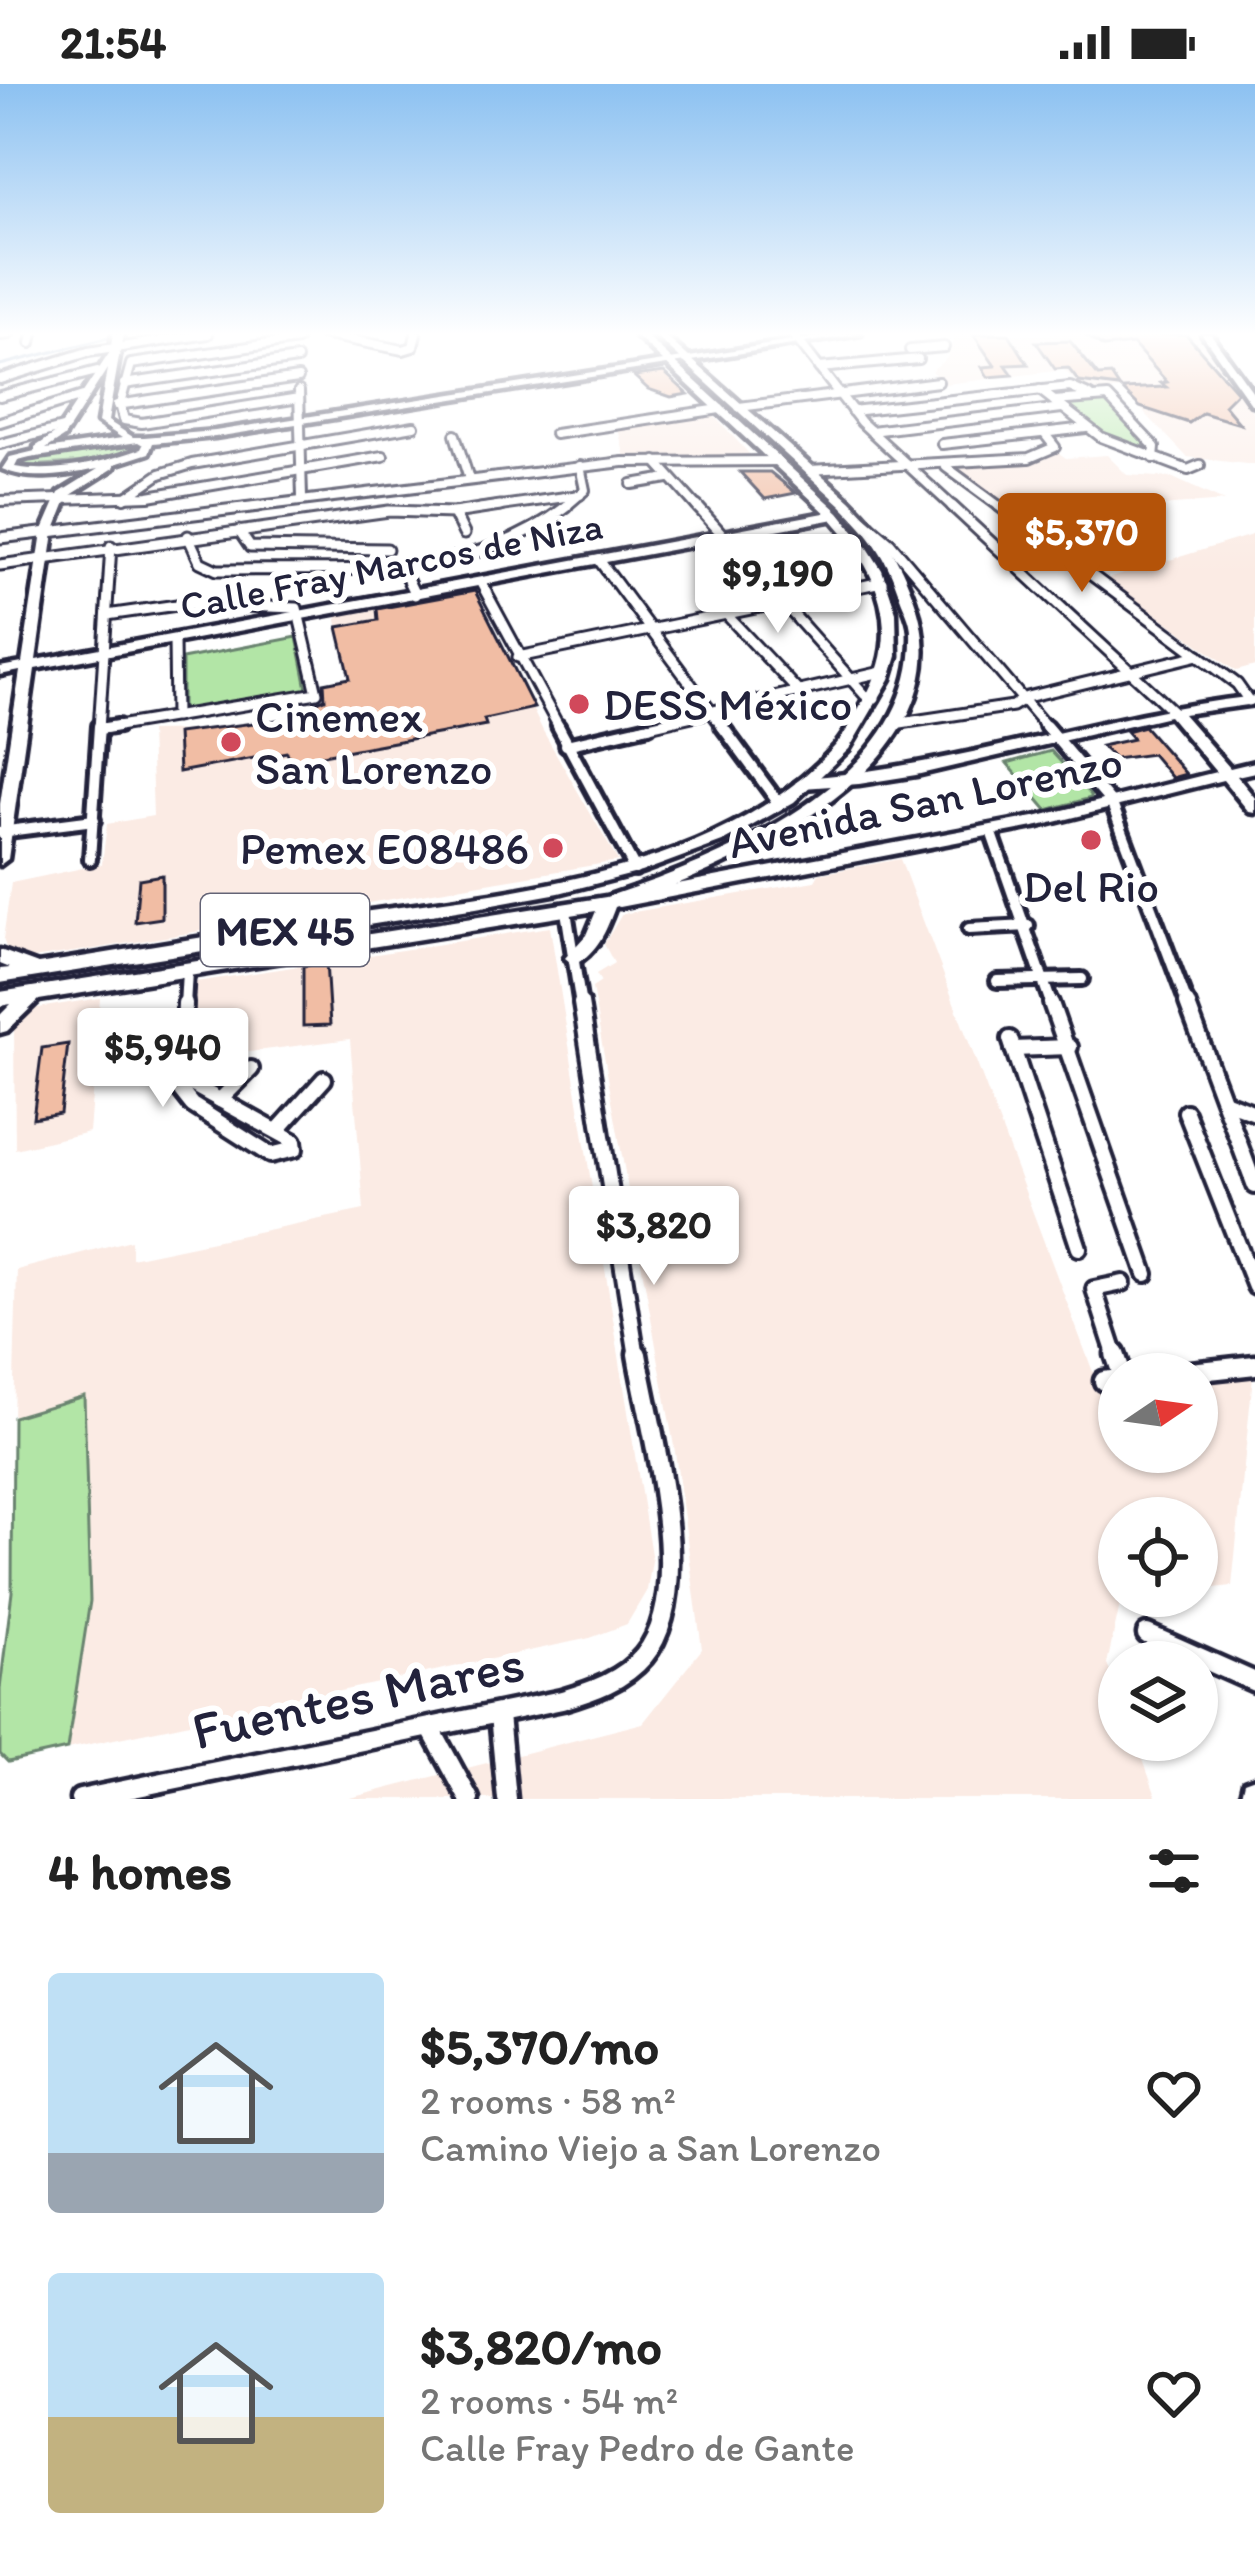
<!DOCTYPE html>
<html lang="en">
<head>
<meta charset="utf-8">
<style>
	:root { --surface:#fff; --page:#f6f6f6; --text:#222; --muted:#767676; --accent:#b45309 }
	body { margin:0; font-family:Itim,sans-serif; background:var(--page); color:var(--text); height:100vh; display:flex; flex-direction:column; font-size:45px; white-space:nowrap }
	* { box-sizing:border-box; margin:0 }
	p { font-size:39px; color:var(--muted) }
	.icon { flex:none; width:66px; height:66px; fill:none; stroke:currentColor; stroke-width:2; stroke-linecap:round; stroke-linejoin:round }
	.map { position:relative; height:1715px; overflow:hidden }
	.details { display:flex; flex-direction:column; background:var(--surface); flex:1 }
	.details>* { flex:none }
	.needle { width:78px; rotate:77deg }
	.tools { position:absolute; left:1098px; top:1269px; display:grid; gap:24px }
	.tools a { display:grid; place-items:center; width:120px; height:120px; border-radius:50%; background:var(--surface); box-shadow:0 3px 9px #0004; font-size:60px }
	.price { position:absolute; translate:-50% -102px; padding:0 27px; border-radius:12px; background:#fff; color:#222; font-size:39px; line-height:78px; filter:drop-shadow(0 3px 6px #0008) }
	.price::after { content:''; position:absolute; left:50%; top:72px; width:36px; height:27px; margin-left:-18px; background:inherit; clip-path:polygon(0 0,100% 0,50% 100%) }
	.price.active { background:var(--accent); color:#fff }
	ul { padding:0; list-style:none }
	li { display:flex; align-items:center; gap:36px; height:300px; padding:0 48px }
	li span { display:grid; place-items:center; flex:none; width:336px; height:240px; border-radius:12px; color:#555 }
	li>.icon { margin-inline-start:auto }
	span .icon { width:144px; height:144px; fill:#fffc; stroke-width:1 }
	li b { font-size:51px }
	h2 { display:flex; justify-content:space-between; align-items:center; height:144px; padding:0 48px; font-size:51px }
	.status { display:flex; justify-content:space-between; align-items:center; height:84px; padding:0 60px; background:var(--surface); direction:ltr }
	.status svg { height:33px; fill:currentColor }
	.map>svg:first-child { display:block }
	.built { fill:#fbebe4; fill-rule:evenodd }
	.green { fill:#b2e5a6; stroke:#6a8470; stroke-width:3 }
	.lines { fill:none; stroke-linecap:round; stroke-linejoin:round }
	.stream { stroke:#6f8db1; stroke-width:3 }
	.building { fill:#f1bda4; stroke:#22223b; stroke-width:3 }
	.street-far4-casing { stroke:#22223b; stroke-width:14 }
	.street-far3-casing { stroke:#22223b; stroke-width:15 }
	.street-far2-casing { stroke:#22223b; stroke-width:20 }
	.street-far1-casing { stroke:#22223b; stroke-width:22 }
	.street-casing { stroke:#22223b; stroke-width:27 }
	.secondary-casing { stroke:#22223b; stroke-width:9 }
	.primary-casing { stroke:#22223b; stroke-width:9 }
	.street-far4 { stroke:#fff; stroke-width:8 }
	.street-far3 { stroke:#fff; stroke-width:9 }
	.street-far2 { stroke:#fff; stroke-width:10 }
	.street-far1 { stroke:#fff; stroke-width:14 }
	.street { stroke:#fff; stroke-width:18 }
	.secondary { fill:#fff; fill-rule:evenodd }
	.primary { fill:#fff; fill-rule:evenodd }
	.poi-dot { fill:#d1495b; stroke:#fff; stroke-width:4.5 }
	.labels { text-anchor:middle; stroke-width:12; stroke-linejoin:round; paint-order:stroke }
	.far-street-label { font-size:39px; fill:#22223b; stroke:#fff }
	.shield { fill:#fff; stroke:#646476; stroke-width:3 }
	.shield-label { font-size:42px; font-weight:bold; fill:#22223b }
	.poi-label { font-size:45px; fill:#22223b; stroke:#fff; text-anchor:start }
	.street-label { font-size:45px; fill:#22223b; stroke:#fff }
	.near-street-label { font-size:54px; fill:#22223b; stroke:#fff }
</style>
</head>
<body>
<div class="status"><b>21:54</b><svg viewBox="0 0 49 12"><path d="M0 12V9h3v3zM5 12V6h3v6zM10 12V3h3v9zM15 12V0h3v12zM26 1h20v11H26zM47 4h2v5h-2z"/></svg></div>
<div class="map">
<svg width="1255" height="1715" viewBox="0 0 1255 1715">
	<rect width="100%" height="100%" fill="#fff"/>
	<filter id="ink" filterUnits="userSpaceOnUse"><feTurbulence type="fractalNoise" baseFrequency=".00833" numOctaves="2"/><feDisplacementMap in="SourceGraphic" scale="24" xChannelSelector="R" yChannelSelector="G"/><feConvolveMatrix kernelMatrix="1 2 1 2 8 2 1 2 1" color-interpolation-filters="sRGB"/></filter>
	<g filter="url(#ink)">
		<g class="built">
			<path d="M 956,250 L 1200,250 L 1255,331 L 1255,381 L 1187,373 L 1122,305 L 1087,309 L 1064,286 L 946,300 L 931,287 L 947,274 Z"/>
			<path d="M 712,330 L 754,375 L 625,374 L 618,344 Z"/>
			<path d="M 1056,367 L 1066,374 L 1107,371 L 1127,391 L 1173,394 L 1224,417 L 1023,433 L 959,385 L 1040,377 Z"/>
			<path d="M 1255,450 L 1255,582 L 1236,587 L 1107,495 Z"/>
			<path d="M 475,506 L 543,647 L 618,777 L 94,865 L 33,874 L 7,866 L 3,855 L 11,799 L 102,780 L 107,740 L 153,732 L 150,647 L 221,646 L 307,632 L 313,617 L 325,615 L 323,599 L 350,594 L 336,532 Z"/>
			<path d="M 900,775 L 1093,1288 L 1255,1272 L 1232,1502 L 1197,1506 L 1197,1434 L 1119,1434 L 1119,1512 L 1152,1512 L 1121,1516 L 1107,1580 L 1119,1611 L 1119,1656 L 1136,1656 L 1157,1715 L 346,1715 L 643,1639 L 702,1565 L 675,1368 L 592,904 L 601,898 L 596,890 L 614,879 L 604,860 L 622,830 L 815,797 L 819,790 ZM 1119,1290 L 1197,1290 L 1197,1368 L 1119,1368 Z"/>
			<path d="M 550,843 L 652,1477 L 647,1506 L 627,1540 L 590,1554 L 67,1665 L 90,1517 L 84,1313 L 13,1333 L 17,1186 L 131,1156 L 131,1174 L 364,1126 L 350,955 L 187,976 L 196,898 Z"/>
			<path d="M 100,914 L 89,1048 L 15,1065 L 14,943 L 19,933 L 32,925 Z"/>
		</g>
		<g class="green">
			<path d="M 1105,314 L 1153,366 L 1103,351 L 1064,318 Z"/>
			<path d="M 131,358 L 146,361 L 99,377 L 16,383 L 32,373 Z"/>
			<path d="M 297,553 L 308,610 L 182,629 L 182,575 Z"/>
			<path d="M 1051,667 L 1091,711 L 1091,714 L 1047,726 L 1007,679 Z"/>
			<path d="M 84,1312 L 90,1517 L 67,1665 L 8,1678 L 0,1670 L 0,1605 L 12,1508 L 13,1333 Z"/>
		</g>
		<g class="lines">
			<g class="stream">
				<path d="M 122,252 L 138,250"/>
				<path d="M 0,281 L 112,253"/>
			</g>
		</g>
		<g class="building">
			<path d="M 973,250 L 1009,250 L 1028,280 L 1006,281 L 1013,291 L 988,293 L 982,283 L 995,282 Z"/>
			<path d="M 1084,250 L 1186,250 L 1237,308 L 1224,321 L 1240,340 L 1203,329 L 1189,339 L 1140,323 L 1122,305 L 1166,303 L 1161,299 L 1167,298 L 1133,260 L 1103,263 Z"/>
			<path d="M 1070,257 L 1098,292 L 1111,291 L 1119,303 L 1079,298 L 1068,284 L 1055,285 L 1036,258 Z"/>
			<path d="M 664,288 L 688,310 L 671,313 L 648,305 L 634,292 Z"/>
			<path d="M 740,388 L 770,388 L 796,409 L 765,415 Z"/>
			<path d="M 475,507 L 534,624 L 484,635 L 486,641 L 290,677 L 287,668 L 179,688 L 177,649 L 308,632 L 307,622 L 325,615 L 324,599 L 350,594 L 338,543 L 378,536 L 377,525 Z"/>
			<path d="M 1144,642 L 1186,690 L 1172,694 L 1152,670 L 1115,675 L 1101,662 L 1133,655 L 1126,647 Z"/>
			<path d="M 162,791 L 162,834 L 135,838 L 139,795 Z"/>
			<path d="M 326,878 L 330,941 L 303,942 L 303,882 Z"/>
			<path d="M 68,960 L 60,1029 L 33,1034 L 42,964 Z"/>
		</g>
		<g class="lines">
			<defs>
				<g id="street-far4">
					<path d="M 322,250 L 403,266 L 413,263 L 416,250"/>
					<path d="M 793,250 L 861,338 L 955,425"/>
					<path d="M 0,251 L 9,250"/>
					<path d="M 297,256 L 131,280 L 120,320 L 124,336 L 142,339 L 299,314"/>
					<path d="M 31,259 L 33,250"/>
					<path d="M 910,266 L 944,263"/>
					<path d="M 819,284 L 918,275"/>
					<path d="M 0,295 L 88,268 L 208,250"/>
					<path d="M 124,300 L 297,275"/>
					<path d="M 1040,306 L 1101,353 L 1188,386 L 1200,381"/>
					<path d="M 299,307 L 302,414"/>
					<path d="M 0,312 L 97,287"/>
					<path d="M 1054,317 L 1108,313 L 1155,363 L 1154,374"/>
					<path d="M 117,321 L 298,294"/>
					<path d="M 739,323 L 938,298"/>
					<path d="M 852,327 L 1070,303 L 1090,312"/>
					<path d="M 0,338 L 83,312"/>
					<path d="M 871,347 L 1062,324"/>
					<path d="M 555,350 L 720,325"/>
					<path d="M 455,351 L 469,395"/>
					<path d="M 0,360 L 66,343"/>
					<path d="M 942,360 L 1086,344"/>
					<path d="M 656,377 L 699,425"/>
					<path d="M 946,383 L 1003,425"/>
					<path d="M 809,386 L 1029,374 L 1055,363 L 1044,349"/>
					<path d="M 632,400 L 668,394"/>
					<path d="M 125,414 L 160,390 L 192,380 L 414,342"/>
					<path d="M 0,417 L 149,412 L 383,372"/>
					<path d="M 234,425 L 623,378 L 776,377"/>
					<path d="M 479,425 L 580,411"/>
					<path d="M 563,425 L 585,406 L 580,382"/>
				</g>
				<g id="street-far3">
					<path d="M 697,422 L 865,611 L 875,614"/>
					<path d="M 952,422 L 1173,627"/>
					<path d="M 999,422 L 1237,600 L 1249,617"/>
					<path d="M 454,429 L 464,450"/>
					<path d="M 863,436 L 890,459 L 1048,645"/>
					<path d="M 239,447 L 250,463 L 387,465"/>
					<path d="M 188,452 L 200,478 L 217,486 C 337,483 466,501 567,422"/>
					<path d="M 0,454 L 259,422"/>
					<path d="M 599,476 L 724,645"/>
					<path d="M 0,481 L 389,427 L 454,429 L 500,422"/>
					<path d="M 403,486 L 415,511"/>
					<path d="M 481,499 L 560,645"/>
					<path d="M 725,529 L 797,606"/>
					<path d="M 174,556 L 175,633"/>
					<path d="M 518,573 L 882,498"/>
					<path d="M 894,640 L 1013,622 L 1027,613 L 1199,571"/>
					<path d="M 99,645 L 111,462"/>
					<path d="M 100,645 L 317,609 L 297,524 L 184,520 L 107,531"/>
					<path d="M 636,645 L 886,587"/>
				</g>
				<g id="street-far2">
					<path d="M 558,642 L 635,785"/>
					<path d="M 722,642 L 778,718"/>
					<path d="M 1046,642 L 1112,720 L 1188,922"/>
					<path d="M 99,645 L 118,642"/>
					<path d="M 566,661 L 649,642"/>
					<path d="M 991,747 L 1052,922"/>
					<path d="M 0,748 L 94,736"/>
					<path d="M 90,775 L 99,642"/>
					<path d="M 566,827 L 581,922"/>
					<path d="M 969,845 L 1028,842"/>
					<path d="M 997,897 L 1082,895"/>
					<path d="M 185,922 L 187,887"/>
				</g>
				<g id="street-far1">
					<path d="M 581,919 L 637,1273"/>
					<path d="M 1051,919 L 1146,1190"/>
					<path d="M 1187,919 L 1255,1102"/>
					<path d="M 1010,955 L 1079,1164"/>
					<path d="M 1013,965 L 1070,963"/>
					<path d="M 182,995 L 294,1057 L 295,1065 L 270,1071 L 192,1021 L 181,1007 Z"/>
					<path d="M 182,995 L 185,919"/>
					<path d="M 220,1016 L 251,985"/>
					<path d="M 1226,1018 L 1255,1029"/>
					<path d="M 1186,1028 L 1255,1203"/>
					<path d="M 277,1047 L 324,995"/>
					<path d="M 1116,1273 L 1094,1205 L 1123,1199"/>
				</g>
				<g id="street">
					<path d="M 1115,1270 L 1122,1290"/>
					<path d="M 1173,1290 L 1255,1281"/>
					<path d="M 1104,1297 L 1119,1295"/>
					<path d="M 1147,1550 L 1255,1598"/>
					<path d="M 499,1631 L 507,1715"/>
					<path d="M 432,1647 L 469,1715"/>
					<path d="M 80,1715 L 562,1616 C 592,1607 623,1597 644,1572 C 698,1507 650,1348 637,1270"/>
				</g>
				<g id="secondary">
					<path d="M 113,250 L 123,250 L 108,337 L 133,353 L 144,353 L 215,347 L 836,250 L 861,250 L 215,353 L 153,359 L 149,369 L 115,380 L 114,384 L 68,413 L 54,448 L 36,576 L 835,427 L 841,431 L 835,435 L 35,585 L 8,775 L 0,781 L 0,720 L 20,587 L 0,591 L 0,583 L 22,579 L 42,448 L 59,409 L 98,385 C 67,391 31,398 2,385 L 10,373 L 35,367 L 35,363 L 56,349 L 110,268 ZM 107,285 L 98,338 L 122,354 L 46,365 L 64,353 ZM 138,358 L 143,361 L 141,365 C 101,379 57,390 15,383 L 18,377 L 30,374 Z"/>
					<path d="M 1202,250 L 1211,250 L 1255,311 L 1255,321 L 1251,320 Z"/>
					<path d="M 1255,612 L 1255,620 L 1183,630 L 1230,684 L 1255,678 L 1255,688 L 1237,692 L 1255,714 L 1255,729 L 1249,728 L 1223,696 L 1039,742 L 619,823 L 610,817 L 619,811 L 1039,732 L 1216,688 L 1169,632 L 916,691 L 859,700 L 803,704 L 795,699 L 803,694 C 957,683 1102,629 1255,612 Z"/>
					<path d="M 1255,1694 L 1255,1715 L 1240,1715 L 1244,1698 Z"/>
				</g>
				<g id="primary">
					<path d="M 634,250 L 644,250 L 839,428 L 868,464 L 882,486 L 896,528 L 897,572 L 890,595 L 849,665 L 794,718 L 725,757 L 641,788 L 559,809 L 476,824 L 0,899 L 0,885 L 10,884 L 0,880 L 0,866 L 38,880 C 134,865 230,848 327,833 C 495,808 713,797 835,662 C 847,649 855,630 864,615 C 904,547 879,488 831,434 Z"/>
					<path d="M 653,250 L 663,250 L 850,416 C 883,449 898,471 914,515 C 974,681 736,782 615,823 C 606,847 598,868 574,881 L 565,874 L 586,851 L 596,827 L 39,916 L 7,947 L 0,949 L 0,931 L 11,920 L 0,922 L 0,908 L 606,813 C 724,774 916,697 911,548 C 911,536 904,524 900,513 C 886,471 872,452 841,421 Z"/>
				</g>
			</defs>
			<use href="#street-far4" class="street-far4-casing"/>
			<use href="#street-far3" class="street-far3-casing"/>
			<use href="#street-far2" class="street-far2-casing"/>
			<use href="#street-far1" class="street-far1-casing"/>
			<use href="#street" class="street-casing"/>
			<use href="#secondary" class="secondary-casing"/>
			<use href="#primary" class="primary-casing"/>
			<use href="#street-far4" class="street-far4"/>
			<use href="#street-far3" class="street-far3"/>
			<use href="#street-far2" class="street-far2"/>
			<use href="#street-far1" class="street-far1"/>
			<use href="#street" class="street"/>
			<use href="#secondary" class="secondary"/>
			<use href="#primary" class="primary"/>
		</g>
	</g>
	<linearGradient id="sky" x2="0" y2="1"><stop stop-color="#8cc1f1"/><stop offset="0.51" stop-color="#fff"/><stop offset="1" stop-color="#fff" stop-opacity="0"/></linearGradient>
	<rect width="1255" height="490" fill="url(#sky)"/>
	<g class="poi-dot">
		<circle cx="579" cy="620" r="12"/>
		<circle cx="231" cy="658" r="12"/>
		<circle cx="1091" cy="756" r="12"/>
		<circle cx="553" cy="764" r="12"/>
	</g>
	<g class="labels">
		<g class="far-street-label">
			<text transform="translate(391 481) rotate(-11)" y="14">Calle Fray Marcos de Niza</text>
		</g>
		<rect class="shield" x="201" y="810" width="168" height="72" rx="9"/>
		<g class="shield-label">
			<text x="285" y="861">MEX 45</text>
		</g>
		<g class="poi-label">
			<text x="603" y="636">DESS México</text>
			<text x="255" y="648">Cinemex<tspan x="255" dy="52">San Lorenzo</tspan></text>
			<text x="529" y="780" text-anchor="end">Pemex E08486</text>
			<text x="1091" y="818" text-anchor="middle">Del Rio</text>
		</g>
		<g class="street-label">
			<text transform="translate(925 717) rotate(-12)" y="16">Avenida San Lorenzo</text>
		</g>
		<g class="near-street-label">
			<text transform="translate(358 1612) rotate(-12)" y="19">Fuentes Mares</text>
		</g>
	</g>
</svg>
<div class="tools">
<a><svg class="needle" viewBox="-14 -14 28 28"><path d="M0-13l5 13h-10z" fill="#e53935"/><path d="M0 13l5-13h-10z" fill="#767676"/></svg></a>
<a><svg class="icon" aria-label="locate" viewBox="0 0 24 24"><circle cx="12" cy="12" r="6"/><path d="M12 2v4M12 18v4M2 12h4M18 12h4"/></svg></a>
<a><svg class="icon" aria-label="layers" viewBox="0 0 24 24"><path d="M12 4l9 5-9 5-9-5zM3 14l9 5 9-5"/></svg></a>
</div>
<b class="price active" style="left:1082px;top:511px">$5,370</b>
<b class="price" style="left:778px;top:552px">$9,190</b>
<b class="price" style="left:163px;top:1026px">$5,940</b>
<b class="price" style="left:654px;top:1204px">$3,820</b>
</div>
<section class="details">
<h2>4 homes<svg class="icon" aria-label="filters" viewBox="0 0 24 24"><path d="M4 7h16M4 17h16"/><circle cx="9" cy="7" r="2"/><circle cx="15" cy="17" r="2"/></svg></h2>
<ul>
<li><span style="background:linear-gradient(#bfe0f5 75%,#9aa5b1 0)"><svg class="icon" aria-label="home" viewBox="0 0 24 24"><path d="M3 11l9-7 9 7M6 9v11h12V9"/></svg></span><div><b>$5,370/mo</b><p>2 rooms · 58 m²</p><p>Camino Viejo a San Lorenzo</p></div><svg class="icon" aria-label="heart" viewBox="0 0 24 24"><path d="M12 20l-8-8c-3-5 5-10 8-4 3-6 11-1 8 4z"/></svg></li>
<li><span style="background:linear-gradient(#bfe0f5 60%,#c2b280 0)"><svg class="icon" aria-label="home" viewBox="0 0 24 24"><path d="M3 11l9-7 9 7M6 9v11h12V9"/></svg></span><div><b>$3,820/mo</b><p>2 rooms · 54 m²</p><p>Calle Fray Pedro de Gante</p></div><svg class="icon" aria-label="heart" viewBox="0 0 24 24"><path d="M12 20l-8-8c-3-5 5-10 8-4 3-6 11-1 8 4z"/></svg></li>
</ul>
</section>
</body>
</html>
